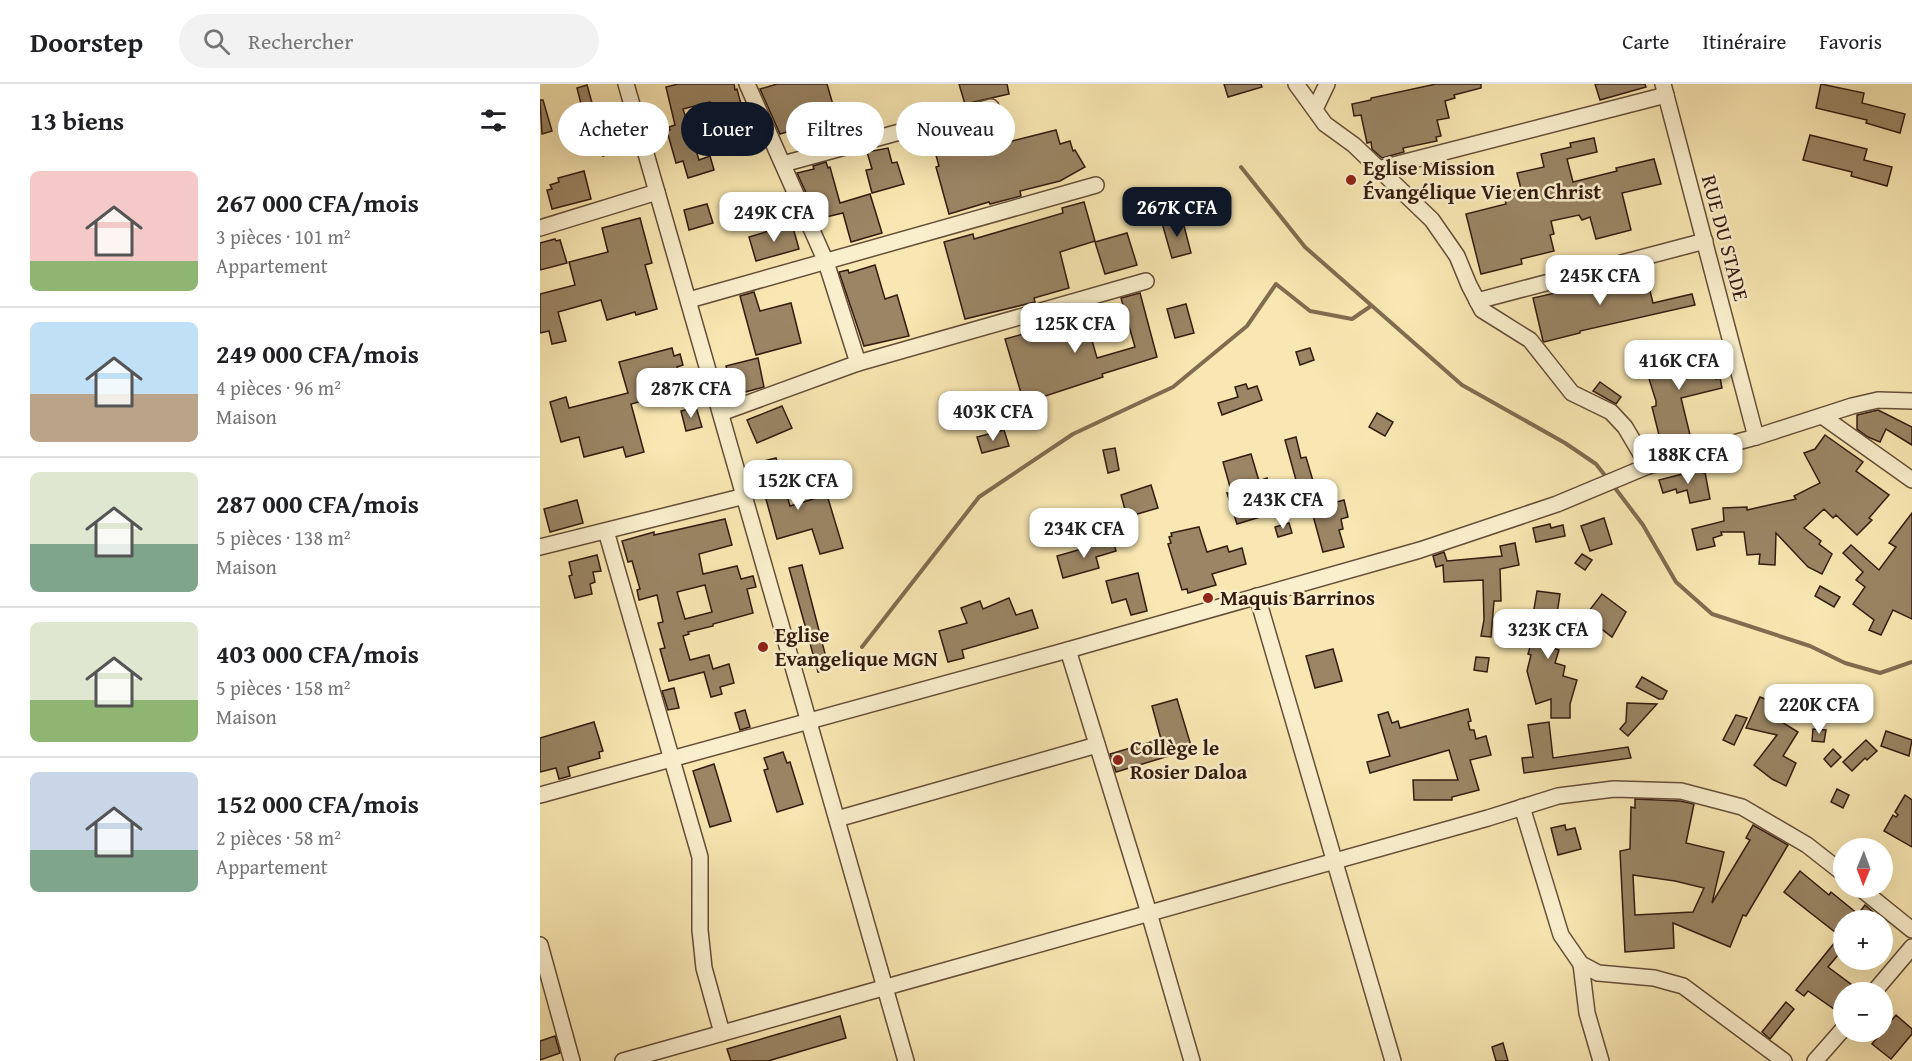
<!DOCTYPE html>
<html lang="fr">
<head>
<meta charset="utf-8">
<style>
	:root { --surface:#fff; --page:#f2f2f2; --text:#202124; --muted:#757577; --line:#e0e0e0; --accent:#111827 }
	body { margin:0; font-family:"Gentium Book Plus",serif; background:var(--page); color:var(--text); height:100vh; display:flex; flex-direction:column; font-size:22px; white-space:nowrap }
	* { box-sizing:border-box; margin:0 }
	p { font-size:20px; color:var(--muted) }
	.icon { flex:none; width:33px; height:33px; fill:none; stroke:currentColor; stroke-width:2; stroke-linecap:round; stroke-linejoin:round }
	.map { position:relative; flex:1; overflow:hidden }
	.sheet { display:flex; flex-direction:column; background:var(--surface); width:540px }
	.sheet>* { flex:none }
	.hud { position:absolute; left:18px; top:18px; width:570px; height:54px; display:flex; gap:12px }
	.needle { width:39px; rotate:181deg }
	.buttons { position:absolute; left:1293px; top:754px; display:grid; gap:12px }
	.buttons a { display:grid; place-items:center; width:60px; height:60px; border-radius:50%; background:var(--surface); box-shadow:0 6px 24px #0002; font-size:30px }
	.price { position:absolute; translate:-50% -51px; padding:0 14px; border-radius:12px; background:#fff; color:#222; font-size:20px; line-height:39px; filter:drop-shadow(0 2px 3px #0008) }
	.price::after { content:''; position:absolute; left:50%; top:36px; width:18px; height:14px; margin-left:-9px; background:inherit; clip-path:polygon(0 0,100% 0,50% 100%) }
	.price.active { background:var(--accent); color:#fff }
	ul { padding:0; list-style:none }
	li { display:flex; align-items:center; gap:18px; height:150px; padding:0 30px }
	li+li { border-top:2px solid var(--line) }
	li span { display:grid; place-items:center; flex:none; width:168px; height:120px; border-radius:9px; color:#555 }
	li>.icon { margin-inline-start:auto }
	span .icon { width:72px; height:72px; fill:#fffc; stroke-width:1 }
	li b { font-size:26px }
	h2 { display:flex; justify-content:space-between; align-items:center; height:72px; padding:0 30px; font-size:26px }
	.tag { padding:0 21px; border-radius:27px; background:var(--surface); box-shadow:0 6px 24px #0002; font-size:21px; line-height:54px }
	.tag.active { background:var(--accent); color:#fff }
	header { display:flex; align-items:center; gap:36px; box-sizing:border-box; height:84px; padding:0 30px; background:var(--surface); border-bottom:2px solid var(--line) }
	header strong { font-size:28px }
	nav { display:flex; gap:33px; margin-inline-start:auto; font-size:21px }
	.search { width:420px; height:54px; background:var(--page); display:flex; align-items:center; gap:15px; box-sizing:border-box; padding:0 21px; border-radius:33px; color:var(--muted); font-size:22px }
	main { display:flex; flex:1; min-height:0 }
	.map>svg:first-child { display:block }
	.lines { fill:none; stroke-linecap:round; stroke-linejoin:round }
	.stream { stroke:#816c50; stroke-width:4 }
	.building { fill:#9a8564; stroke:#341b0f; stroke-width:1.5; fill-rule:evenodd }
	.minor-casing { stroke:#654e38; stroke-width:18 }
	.minor { stroke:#faefcd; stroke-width:15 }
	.poi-dot { fill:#8f2418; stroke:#faefcd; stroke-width:2 }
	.labels { text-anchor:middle; stroke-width:5; stroke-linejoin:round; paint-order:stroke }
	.poi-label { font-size:21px; font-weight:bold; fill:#341b0f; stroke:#faefcd; text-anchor:start }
	.street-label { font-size:21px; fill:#341b0f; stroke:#faefcd }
</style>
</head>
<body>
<header>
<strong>Doorstep</strong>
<div class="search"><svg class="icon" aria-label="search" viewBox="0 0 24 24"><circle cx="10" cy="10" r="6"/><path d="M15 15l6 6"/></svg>Rechercher</div>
<nav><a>Carte</a><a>Itinéraire</a><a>Favoris</a></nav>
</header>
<main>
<section class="sheet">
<h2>13 biens<svg class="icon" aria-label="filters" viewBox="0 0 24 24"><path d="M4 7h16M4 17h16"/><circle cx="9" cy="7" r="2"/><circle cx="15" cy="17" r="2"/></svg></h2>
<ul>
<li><span style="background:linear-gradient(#f6c9c9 75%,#8fb573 0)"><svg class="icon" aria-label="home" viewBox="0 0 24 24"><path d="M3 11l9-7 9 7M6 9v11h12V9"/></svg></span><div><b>267 000 CFA/mois</b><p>3 pièces · 101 m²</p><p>Appartement</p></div></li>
<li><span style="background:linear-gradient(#bfe0f5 60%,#b9a48a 0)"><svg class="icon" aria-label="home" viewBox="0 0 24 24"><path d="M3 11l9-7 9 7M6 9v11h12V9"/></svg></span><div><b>249 000 CFA/mois</b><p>4 pièces · 96 m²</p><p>Maison</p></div></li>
<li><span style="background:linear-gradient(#dfe7d0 60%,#7fa58c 0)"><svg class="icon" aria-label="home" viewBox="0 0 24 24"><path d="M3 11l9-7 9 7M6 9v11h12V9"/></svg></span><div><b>287 000 CFA/mois</b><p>5 pièces · 138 m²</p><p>Maison</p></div></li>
<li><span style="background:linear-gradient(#dfe7d0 65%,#8fb573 0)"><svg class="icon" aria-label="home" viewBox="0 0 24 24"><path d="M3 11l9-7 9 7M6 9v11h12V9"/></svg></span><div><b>403 000 CFA/mois</b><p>5 pièces · 158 m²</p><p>Maison</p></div></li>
<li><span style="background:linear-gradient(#c9d6e8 65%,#7fa58c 0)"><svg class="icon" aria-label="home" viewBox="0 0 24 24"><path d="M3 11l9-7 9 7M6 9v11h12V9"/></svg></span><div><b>152 000 CFA/mois</b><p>2 pièces · 58 m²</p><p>Appartement</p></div></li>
</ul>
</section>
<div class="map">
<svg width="1372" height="977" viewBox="0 0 1372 977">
	<rect width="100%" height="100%" fill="#f8e7b2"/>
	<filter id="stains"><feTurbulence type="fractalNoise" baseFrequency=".00333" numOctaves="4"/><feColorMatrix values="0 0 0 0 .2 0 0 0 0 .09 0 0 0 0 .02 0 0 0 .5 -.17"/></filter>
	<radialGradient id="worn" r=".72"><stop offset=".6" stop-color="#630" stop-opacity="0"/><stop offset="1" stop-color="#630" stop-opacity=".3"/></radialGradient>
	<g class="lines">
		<g class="stream">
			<path d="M 701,83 L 765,163 L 922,301 L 1025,359 L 1056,380 L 1067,394"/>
			<path d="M 1072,400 L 1103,441 L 1136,498 L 1172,530 L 1270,562 L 1305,579 L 1340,589 L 1372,578"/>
			<path d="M 322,563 L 439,413 L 533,350 L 633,303 L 707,242 L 736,200 L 770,227 L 812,235 L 831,222"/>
		</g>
	</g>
	<g class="building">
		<path d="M 138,0 L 194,0 L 195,6 L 197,5 L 201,20 L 173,27 L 170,18 L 143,25 L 159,76 L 170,72 L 174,86 L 148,94 L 143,77 L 136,79 L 127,47 L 130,46 L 129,43 L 135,41 L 126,3 Z"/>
		<path d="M 237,0 L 287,0 L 293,21 L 273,26 L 282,59 L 269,63 L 264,43 L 240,50 L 220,5 Z"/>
		<path d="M 419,0 L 467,0 L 469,10 L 425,20 Z"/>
		<path d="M 684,0 L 721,0 L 722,3 L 688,13 Z"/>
		<path d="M 896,0 L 941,0 L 941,4 L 914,11 L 915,14 L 905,17 L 909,34 L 897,36 L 901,52 L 896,53 L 897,57 L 863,64 L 864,68 L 842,74 L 832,65 L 831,58 L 827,59 L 821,31 L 814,32 L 812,20 L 831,16 L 831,14 Z"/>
		<path d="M 1055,0 L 1105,0 L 1106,3 L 1060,16 Z"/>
		<path d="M 1281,0 L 1324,9 L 1322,19 L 1365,30 L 1360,49 L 1326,39 L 1327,36 L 1276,24 Z"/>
		<path d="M 47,1 L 56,33 L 45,36 L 37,4 Z"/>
		<path d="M 0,16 L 3,16 L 12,47 L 2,50 Z"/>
		<path d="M 452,37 L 460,60 L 516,46 L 520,60 L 530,57 L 533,67 L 535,66 L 545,83 L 520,97 L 480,107 L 481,112 L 450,120 L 449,118 L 409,130 L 396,83 L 399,82 L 392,57 L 439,44 L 438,42 Z"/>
		<path d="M 1270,51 L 1327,65 L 1324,76 L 1352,83 L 1347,102 L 1311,92 L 1312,88 L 1263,76 Z"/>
		<path d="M 74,54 L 77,68 L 63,72 L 60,58 Z"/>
		<path d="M 1054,54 L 1057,68 L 1027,75 L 1033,98 L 1077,87 L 1076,84 L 1114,75 L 1121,100 L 1082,109 L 1091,146 L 1056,155 L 1050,133 L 1042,136 L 1039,131 L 1011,137 L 1014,150 L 1010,151 L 1014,167 L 981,175 L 982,180 L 941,190 L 926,130 L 966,120 L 964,109 L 981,105 L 977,89 L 1004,83 L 1001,70 L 1031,63 L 1030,59 Z"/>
		<path d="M 348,64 L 352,79 L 357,78 L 364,100 L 332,109 L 326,86 L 332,85 L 327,68 Z"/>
		<path d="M 286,78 L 288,84 L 290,83 L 300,119 L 330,110 L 342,149 L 311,158 L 303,129 L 278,135 L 257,89 L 274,85 L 273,82 Z"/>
		<path d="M 44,87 L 51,115 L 12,125 L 7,106 L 12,105 L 10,101 L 19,98 L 18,94 Z"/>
		<path d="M 544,118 L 555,157 L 520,168 L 529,204 L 494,214 L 495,218 L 425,235 L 404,158 L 433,150 L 434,155 L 523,129 L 522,124 Z"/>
		<path d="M 167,120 L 173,139 L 149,146 L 144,126 Z"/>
		<path d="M 100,134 L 112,179 L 105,181 L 117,225 L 96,231 L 95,228 L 67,236 L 61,216 L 18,228 L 26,257 L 12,260 L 9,247 L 0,249 L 0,210 L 35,201 L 29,178 L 68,168 L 62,144 Z"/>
		<path d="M 642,134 L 651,169 L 632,174 L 622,139 Z"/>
		<path d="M 252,140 L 259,165 L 216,177 L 209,153 Z"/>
		<path d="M 587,149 L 597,181 L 565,190 L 555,158 Z"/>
		<path d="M 15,155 L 16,157 L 20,156 L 27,179 L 0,186 L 0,159 Z"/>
		<path d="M 335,181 L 345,215 L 357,211 L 369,252 L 324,262 L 299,188 L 308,186 L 309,189 Z"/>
		<path d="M 1105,187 L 1113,219 L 1152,210 L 1155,221 L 1040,247 L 1040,249 L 1004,258 L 1003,257 L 993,214 L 1073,196 Z"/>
		<path d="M 214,208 L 220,227 L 251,219 L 261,259 L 216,271 L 200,212 Z"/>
		<path d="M 600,209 L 617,273 L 562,290 L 563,293 L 484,319 L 465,255 L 506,244 L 507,247 L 527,241 L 526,238 L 545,232 L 557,274 L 595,263 L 581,214 Z"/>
		<path d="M 646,220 L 654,249 L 635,254 L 627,225 Z"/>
		<path d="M 1167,263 L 1176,295 L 1180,294 L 1182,304 L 1141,314 L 1150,351 L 1144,352 L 1145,357 L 1122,363 L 1112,323 L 1116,322 L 1116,317 L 1105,282 Z"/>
		<path d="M 132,264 L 134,272 L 140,270 L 143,281 L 137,283 L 141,300 L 110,308 L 111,315 L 91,320 L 104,368 L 86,373 L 83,363 L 44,373 L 39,353 L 21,358 L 10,318 L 26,313 L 29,324 L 88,309 L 79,278 Z"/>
		<path d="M 770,264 L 774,276 L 760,281 L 756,268 Z"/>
		<path d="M 218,274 L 224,303 L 194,311 L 186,282 Z"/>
		<path d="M 1060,298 L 1081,313 L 1076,320 L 1053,307 Z"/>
		<path d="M 706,300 L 708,305 L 717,302 L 722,316 L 682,331 L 678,319 L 698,313 L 695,303 Z"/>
		<path d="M 242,322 L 252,344 L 217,359 L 207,336 Z"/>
		<path d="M 156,323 L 162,343 L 146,347 L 141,327 Z"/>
		<path d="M 1338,326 L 1372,343 L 1372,361 L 1346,345 L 1340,358 L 1328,353 L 1317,345 L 1317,331 Z"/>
		<path d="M 837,329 L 853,338 L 845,352 L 829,343 Z"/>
		<path d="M 464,346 L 469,362 L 442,369 L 437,353 Z"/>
		<path d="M 1285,351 L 1323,378 L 1316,387 L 1349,411 L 1329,434 L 1332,436 L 1317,451 L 1296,431 L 1293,434 L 1284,425 L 1264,444 L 1281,457 L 1279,460 L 1292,470 L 1282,490 L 1268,483 L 1236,449 L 1235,481 L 1219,480 L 1220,470 L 1207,471 L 1204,448 L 1181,448 L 1182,451 L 1173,454 L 1175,462 L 1157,466 L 1152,445 L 1184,437 L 1183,424 L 1207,423 L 1207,426 L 1256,415 L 1254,412 L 1280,399 L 1264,369 L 1275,365 Z"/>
		<path d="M 756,353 L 761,374 L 766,373 L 776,407 L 789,404 L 793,419 L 804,416 L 808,433 L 801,435 L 803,445 L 799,446 L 804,463 L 783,468 L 769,417 L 762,418 L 745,356 Z"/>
		<path d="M 575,364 L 579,386 L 568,389 L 563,366 Z"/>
		<path d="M 711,370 L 719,397 L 727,394 L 730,404 L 723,406 L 730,430 L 697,440 L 687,409 L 692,410 L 683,378 Z"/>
		<path d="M 236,374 L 250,422 L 287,411 L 303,464 L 280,470 L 272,445 L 237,455 L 216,379 Z"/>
		<path d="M 1162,385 L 1163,389 L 1165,388 L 1170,415 L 1150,419 L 1147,406 L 1137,409 L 1136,405 L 1123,409 L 1119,396 Z"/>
		<path d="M 611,401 L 618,424 L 587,433 L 581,411 Z"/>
		<path d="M 37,416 L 43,439 L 10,448 L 4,425 Z"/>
		<path d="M 1372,429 L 1372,535 L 1353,526 L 1341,551 L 1329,546 L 1334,536 L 1313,520 L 1325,503 L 1316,496 L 1323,488 L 1303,469 L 1311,461 L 1339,486 L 1356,463 L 1349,459 Z"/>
		<path d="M 1064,434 L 1072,460 L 1050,467 L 1041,442 Z"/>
		<path d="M 185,435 L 192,461 L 159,470 L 163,490 L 197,482 L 201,495 L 213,492 L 216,503 L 207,505 L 213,529 L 173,540 L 173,542 L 148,548 L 149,550 L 143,552 L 150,576 L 169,571 L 173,585 L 189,580 L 194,599 L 180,603 L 182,610 L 171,613 L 164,588 L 129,597 L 120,565 L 125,564 L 118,539 L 123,538 L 117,511 L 99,516 L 97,506 L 100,505 L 92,477 L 88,478 L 82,457 L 114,448 L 114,451 ZM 165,501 L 172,528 L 145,535 L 137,508 Z"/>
		<path d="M 749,439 L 752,449 L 738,453 L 735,443 Z"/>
		<path d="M 1010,440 L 1011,444 L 1023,441 L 1025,452 L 996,458 L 993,444 Z"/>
		<path d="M 659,443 L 667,468 L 687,462 L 689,468 L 702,464 L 706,480 L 672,490 L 676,501 L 648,509 L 647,505 L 642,506 L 628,460 L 631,459 L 629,453 L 632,452 L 631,449 Z"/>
		<path d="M 573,456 L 576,467 L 556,473 L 559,484 L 523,494 L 517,472 Z"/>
		<path d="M 975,459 L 979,481 L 960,485 L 961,517 L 954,517 L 951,553 L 941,552 L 944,536 L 943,496 L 904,498 L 903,481 L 896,483 L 893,472 L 904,468 L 907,477 L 962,472 L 960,462 Z"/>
		<path d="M 1042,470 L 1052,476 L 1045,486 L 1035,479 Z"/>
		<path d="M 57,471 L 61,487 L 53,488 L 55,498 L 50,500 L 52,510 L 35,514 L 29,492 L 32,491 L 29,478 Z"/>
		<path d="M 262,481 L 289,585 L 278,588 L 249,484 Z"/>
		<path d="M 598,489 L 607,527 L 591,531 L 586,515 L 572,519 L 566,497 Z"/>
		<path d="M 1280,502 L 1300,513 L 1294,523 L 1275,512 Z"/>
		<path d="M 997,507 L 1020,510 L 1017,530 L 1012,529 L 1007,562 L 1019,566 L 1015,579 L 1025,582 L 1023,592 L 1037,596 L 1030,620 L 1030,634 L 1011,634 L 1011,615 L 996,620 L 987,587 L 991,571 L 988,570 L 994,549 L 990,549 Z"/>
		<path d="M 1062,510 L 1086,528 L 1072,553 L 1045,532 Z"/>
		<path d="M 469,514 L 476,531 L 492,526 L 498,544 L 422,566 L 424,574 L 408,578 L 399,547 L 427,539 L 421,524 L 440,517 L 443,525 Z"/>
		<path d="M 793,565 L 802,597 L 775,604 L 766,572 Z"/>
		<path d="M 936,573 L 949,574 L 947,588 L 934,586 Z"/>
		<path d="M 1102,593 L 1127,607 L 1123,615 L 1119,615 L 1096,603 Z"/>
		<path d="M 134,604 L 139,624 L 128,626 L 122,607 Z"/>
		<path d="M 1220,613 L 1237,620 L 1232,632 L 1258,648 L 1243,672 L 1256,679 L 1246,702 L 1232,695 L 1214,681 L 1237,651 L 1206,644 Z"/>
		<path d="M 637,615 L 652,665 L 576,688 L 570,670 L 621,655 L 612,622 Z"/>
		<path d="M 1087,619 L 1117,620 L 1088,652 L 1080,645 L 1086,638 Z"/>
		<path d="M 928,625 L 931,637 L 928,638 L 930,646 L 934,646 L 936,655 L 946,652 L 951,671 L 930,676 L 939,706 L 912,713 L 912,716 L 874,716 L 873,696 L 918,696 L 909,666 L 830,689 L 827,678 L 850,672 L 838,631 L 848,628 L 852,639 L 858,637 L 860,644 Z"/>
		<path d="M 205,626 L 210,643 L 200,646 L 195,629 Z"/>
		<path d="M 1196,631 L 1207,634 L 1194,661 L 1183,656 Z"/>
		<path d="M 54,638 L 63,667 L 59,668 L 60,674 L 28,683 L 30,692 L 19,695 L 16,684 L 0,688 L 0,654 Z"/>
		<path d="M 1009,638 L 1013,674 L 1088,663 L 1091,674 L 984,689 L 982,674 L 993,673 L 988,641 Z"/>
		<path d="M 1273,645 L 1286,646 L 1284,658 L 1272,657 Z"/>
		<path d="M 1346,647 L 1372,656 L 1369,672 L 1341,662 Z"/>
		<path d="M 1326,656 L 1337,667 L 1327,676 L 1325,674 L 1312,687 L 1303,678 Z"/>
		<path d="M 1293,665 L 1301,673 L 1291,683 L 1284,675 Z"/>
		<path d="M 243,668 L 247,679 L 250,678 L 263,720 L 237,728 L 224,686 L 228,685 L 224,674 Z"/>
		<path d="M 174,680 L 191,737 L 170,743 L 153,687 Z"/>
		<path d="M 1297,705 L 1309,711 L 1303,724 L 1291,718 Z"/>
		<path d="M 1365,711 L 1372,716 L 1372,763 L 1344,747 L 1353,731 L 1356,733 L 1358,731 L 1355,728 Z"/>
		<path d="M 1095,715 L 1140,717 L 1154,720 L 1146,759 L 1184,768 L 1172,819 L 1210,756 L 1206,754 L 1213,741 L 1248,761 L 1206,832 L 1203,831 L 1190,863 L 1133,839 L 1134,864 L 1085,868 L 1080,767 L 1090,765 L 1091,723 L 1095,724 ZM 1093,791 L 1135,797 L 1164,804 L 1153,828 L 1095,831 Z"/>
		<path d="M 1025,741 L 1026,746 L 1035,744 L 1041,765 L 1018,771 L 1011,744 Z"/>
		<path d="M 1260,787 L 1289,811 L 1291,808 L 1318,830 L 1325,821 L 1333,828 L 1327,837 L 1304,837 L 1304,864 L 1288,883 L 1312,901 L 1306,909 L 1304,909 L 1304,913 L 1294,925 L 1268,907 L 1264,912 L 1256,906 L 1300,852 L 1244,808 Z"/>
		<path d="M 1246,918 L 1254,925 L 1230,955 L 1222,948 Z"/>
		<path d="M 1356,931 L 1372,945 L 1372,950 L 1351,975 L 1332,960 Z"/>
		<path d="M 300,932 L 306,954 L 228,977 L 191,977 L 187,965 Z"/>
		<path d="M 15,952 L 20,969 L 0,976 L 0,957 Z"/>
		<path d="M 963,959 L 968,977 L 956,977 L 952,963 Z"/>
	</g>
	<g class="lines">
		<defs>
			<g id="minor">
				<path d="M 86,0 L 366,977"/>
				<path d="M 207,0 L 286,178 L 318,279"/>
				<path d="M 756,0 L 785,40 L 814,61 L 892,136 L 917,172 L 929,201 L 942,226 L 990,256 L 1032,309 L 1071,328 L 1085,343 L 1108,382"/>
				<path d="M 1123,0 L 1216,353"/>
				<path d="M 775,25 L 787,0"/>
				<path d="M 243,80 L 451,23"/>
				<path d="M 838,85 L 1126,11"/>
				<path d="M 0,144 L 117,108"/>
				<path d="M 149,216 L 556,101"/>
				<path d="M 937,217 L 1165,157"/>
				<path d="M 181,329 L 318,279 L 606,197"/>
				<path d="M 1282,332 L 1372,396"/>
				<path d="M 66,447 L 160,773 L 160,846 L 164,884 L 182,949"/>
				<path d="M 0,463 L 205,412"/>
				<path d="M 717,512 L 853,977"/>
				<path d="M 528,566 L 609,829 L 652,977"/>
				<path d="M 0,711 L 528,566 L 880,466 L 1017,420 L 1108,382 L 1216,353 L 1312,322 L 1338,316 L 1372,317"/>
				<path d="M 982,723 L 1021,851 L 1041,880 L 1058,889 L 1114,894 L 1143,902 L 1244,977"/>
				<path d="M 297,735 L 557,661"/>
				<path d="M 1320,804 L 1372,846"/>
				<path d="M 0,861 L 32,977"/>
				<path d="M 1041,880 L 1047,929 L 1061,977"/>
				<path d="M 1333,909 L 1372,863"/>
				<path d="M 83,977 L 948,734 L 1018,712 L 1074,705 L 1141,707 L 1202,723 L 1267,761 L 1304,790"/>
				<path d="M 1275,977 L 1304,944"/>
			</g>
		</defs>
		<use href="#minor" class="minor-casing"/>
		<use href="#minor" class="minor"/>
	</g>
	<g class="poi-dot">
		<circle cx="811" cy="96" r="6"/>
		<circle cx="668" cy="514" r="6"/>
		<circle cx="223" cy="563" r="6"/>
		<circle cx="578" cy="676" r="6"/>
	</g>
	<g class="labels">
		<g class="poi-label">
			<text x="823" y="91">Eglise Mission<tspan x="823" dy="24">Évangélique Vie en Christ</tspan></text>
			<text x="680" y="521">Maquis Barrinos</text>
			<text x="235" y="558">Eglise<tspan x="235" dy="24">Evangelique MGN</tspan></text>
			<text x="590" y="671">Collège le<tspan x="590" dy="24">Rosier Daloa</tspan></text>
		</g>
		<g class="street-label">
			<text transform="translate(1185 154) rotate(75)" y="7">RUE DU STADE</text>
		</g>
	</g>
	<rect width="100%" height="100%" filter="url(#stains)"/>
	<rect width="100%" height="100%" fill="url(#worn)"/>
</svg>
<div class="buttons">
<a><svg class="needle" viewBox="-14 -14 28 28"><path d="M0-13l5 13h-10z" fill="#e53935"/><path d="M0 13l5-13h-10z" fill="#757577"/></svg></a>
<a>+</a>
<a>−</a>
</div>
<b class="price active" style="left:637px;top:154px">267K CFA</b>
<b class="price" style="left:234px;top:159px">249K CFA</b>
<b class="price" style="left:1060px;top:222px">245K CFA</b>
<b class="price" style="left:535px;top:270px">125K CFA</b>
<b class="price" style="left:1139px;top:307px">416K CFA</b>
<b class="price" style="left:151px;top:335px">287K CFA</b>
<b class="price" style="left:453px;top:358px">403K CFA</b>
<b class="price" style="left:1148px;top:401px">188K CFA</b>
<b class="price" style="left:258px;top:427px">152K CFA</b>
<b class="price" style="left:743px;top:446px">243K CFA</b>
<b class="price" style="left:544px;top:475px">234K CFA</b>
<b class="price" style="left:1008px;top:576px">323K CFA</b>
<b class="price" style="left:1279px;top:651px">220K CFA</b>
<div class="hud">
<a class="tag">Acheter</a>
<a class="tag active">Louer</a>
<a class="tag">Filtres</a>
<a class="tag">Nouveau</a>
</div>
</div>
</main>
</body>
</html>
